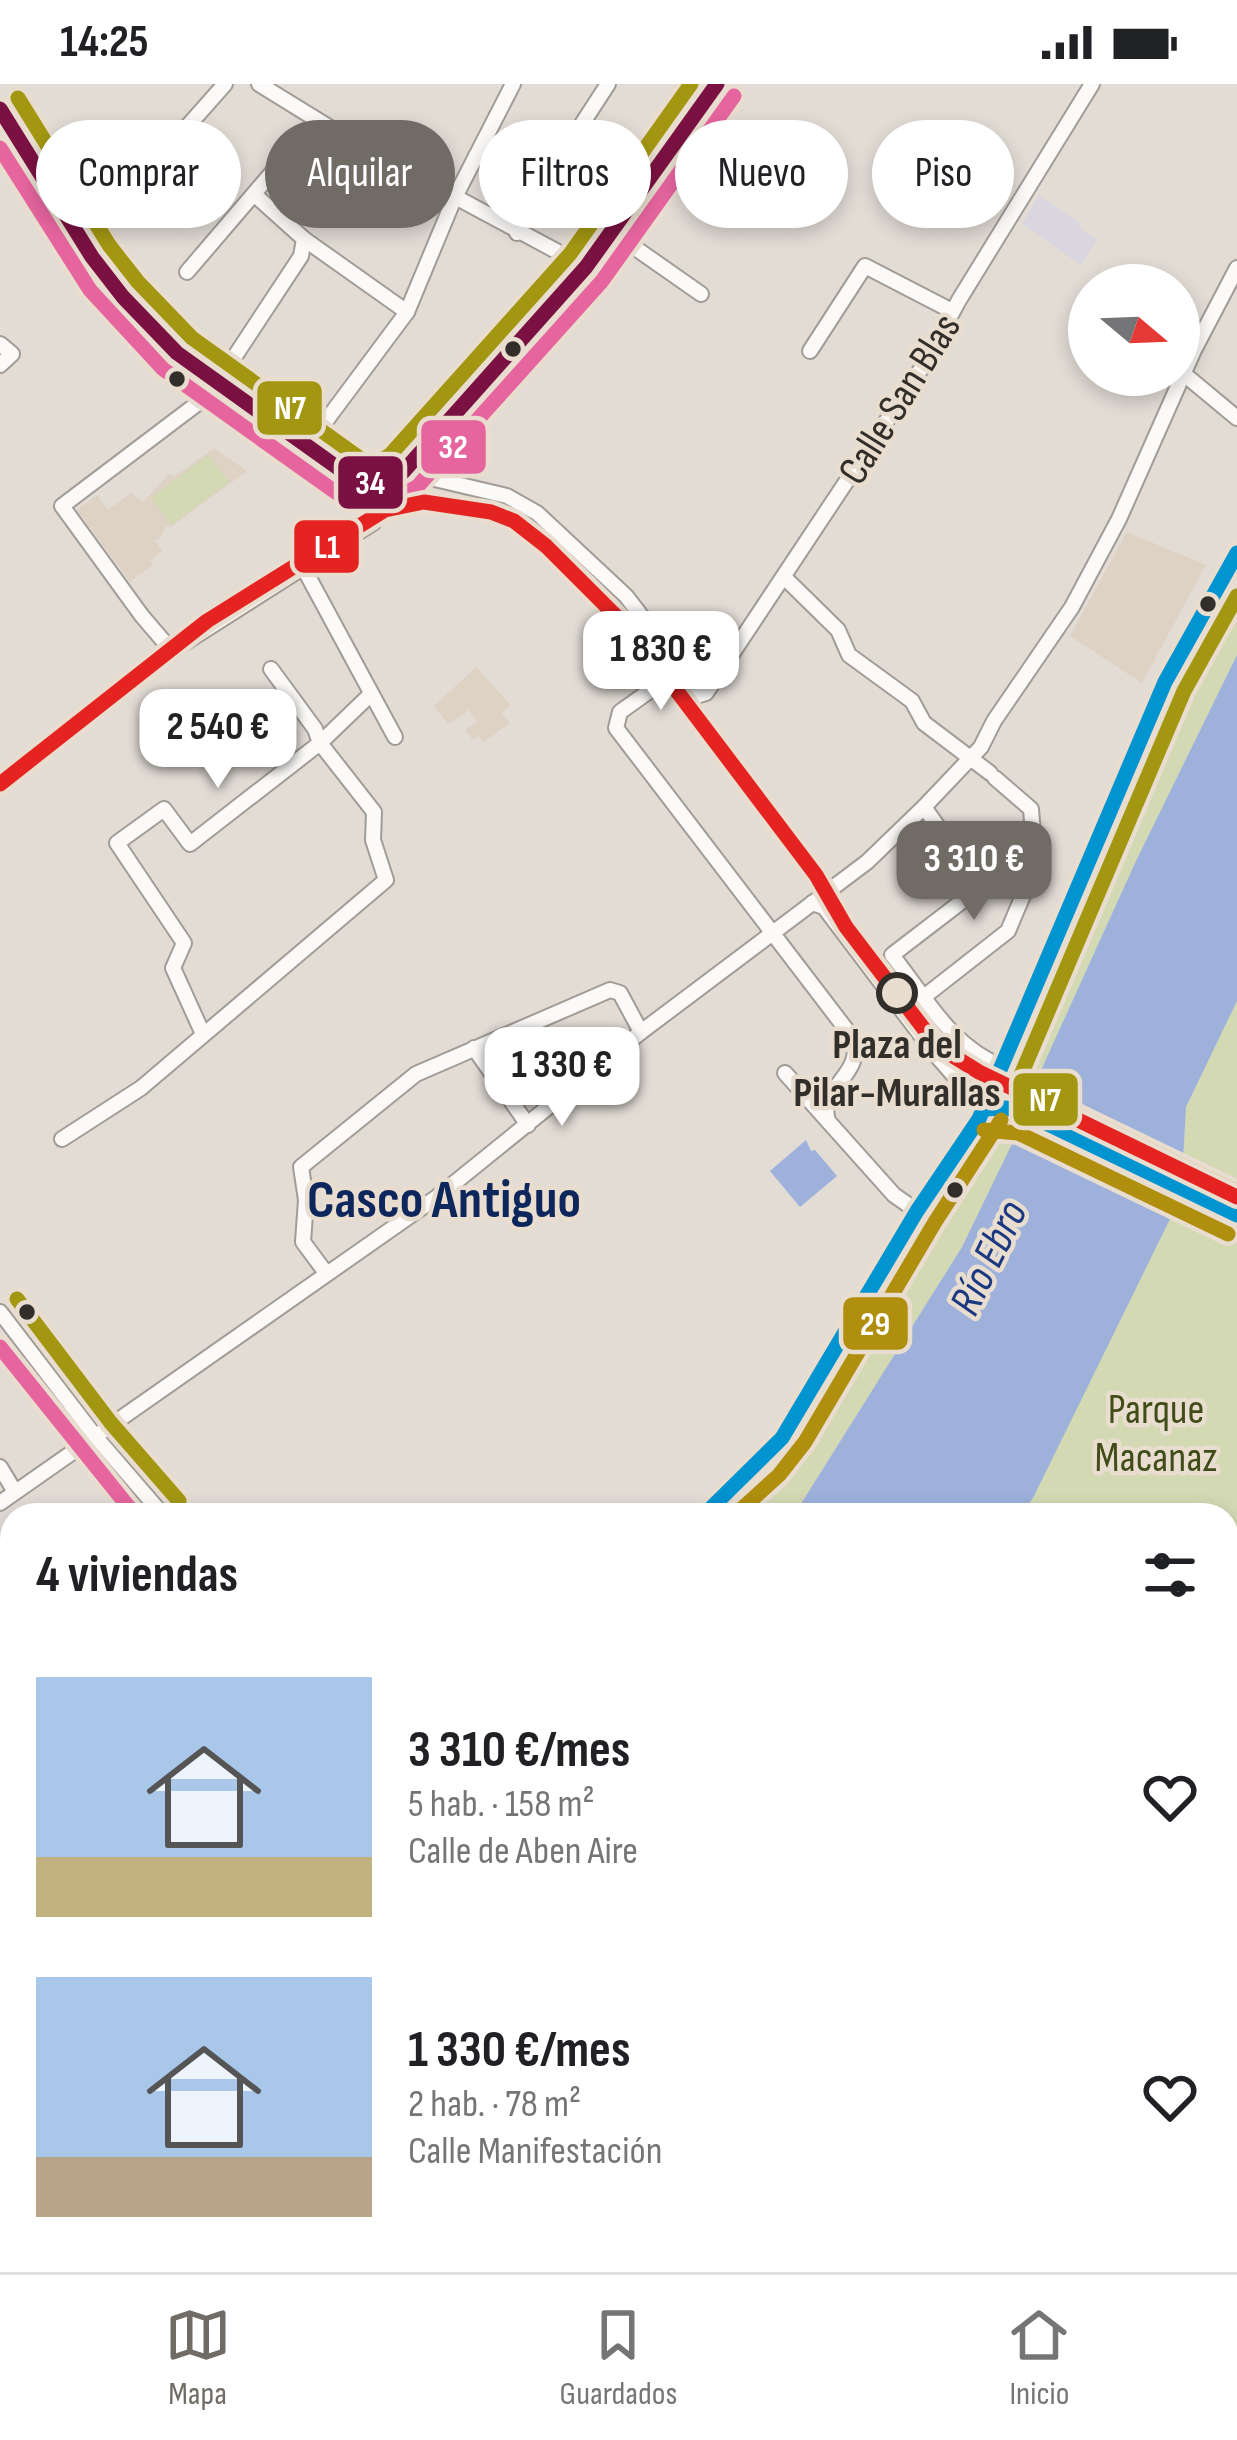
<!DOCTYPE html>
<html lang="es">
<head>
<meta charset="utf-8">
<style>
	:root { --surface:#fff; --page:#f6f6f6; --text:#202124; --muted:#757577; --line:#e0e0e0; --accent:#706b65 }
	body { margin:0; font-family:"Sofia Sans Condensed",sans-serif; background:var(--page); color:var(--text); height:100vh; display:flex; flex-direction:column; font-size:45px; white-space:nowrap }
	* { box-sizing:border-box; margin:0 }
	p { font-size:39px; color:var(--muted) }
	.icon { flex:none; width:66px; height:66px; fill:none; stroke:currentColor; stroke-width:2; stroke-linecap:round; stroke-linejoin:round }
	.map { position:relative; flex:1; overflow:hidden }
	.details { position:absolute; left:0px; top:1419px; width:1239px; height:771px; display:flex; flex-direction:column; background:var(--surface); border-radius:36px 36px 0 0; box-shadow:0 6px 18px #0003 }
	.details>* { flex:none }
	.guide { position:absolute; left:36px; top:36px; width:1167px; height:108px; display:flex; gap:24px }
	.needle { width:78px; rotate:109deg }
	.tools { position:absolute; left:1068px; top:180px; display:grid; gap:24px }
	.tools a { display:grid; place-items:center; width:132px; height:132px; border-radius:50%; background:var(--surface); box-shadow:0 6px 18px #0003; font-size:60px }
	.price { position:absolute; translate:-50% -102px; padding:0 27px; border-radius:24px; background:#fff; color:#222; font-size:39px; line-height:78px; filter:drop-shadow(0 3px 6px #0008) }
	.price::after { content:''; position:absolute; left:50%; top:72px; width:36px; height:27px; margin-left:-18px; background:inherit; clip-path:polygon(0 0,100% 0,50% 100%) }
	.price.selected { background:var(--accent); color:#fff }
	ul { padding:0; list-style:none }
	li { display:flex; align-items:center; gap:36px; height:300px; padding:0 36px }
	li span { display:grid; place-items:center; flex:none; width:336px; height:240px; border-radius:0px; color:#555 }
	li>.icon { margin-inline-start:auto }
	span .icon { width:144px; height:144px; fill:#fffc; stroke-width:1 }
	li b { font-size:51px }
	h2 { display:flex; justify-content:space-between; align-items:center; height:144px; padding:0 36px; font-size:51px }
	.chip { padding:0 42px; border-radius:54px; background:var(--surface); box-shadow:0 6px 18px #0003; font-size:42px; line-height:108px }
	.chip.selected { background:var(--accent); color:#fff }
	.status { display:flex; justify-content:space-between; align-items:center; height:84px; padding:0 60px; background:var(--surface); direction:ltr }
	.status svg { height:33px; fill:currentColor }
	.tabs { display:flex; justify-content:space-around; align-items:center; height:168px; border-top:3px solid var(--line); background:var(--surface); font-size:33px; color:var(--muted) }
	.tabs a { display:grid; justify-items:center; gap:6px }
	.tabs .selected { color:var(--accent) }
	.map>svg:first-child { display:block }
	.built { fill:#ded2c5 }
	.medical { fill:#dad6df }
	.green { fill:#d2d9b3 }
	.water { fill:#9db1db }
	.pier { fill:#e2dcd5 }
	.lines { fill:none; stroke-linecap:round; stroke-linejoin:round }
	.minor-casing { stroke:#a19c96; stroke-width:18 }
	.major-casing { stroke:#a19c96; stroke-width:22 }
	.minor { stroke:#fbfaf9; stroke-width:14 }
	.major { stroke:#fbfaf9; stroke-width:18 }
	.bus-1-casing { stroke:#e8ddcf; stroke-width:24 }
	.bus-2-casing { stroke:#e8ddcf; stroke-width:24 }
	.bus-3-casing { stroke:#e8ddcf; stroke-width:24 }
	.bus-4-casing { stroke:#e8ddcf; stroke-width:24 }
	.bus-5-casing { stroke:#e8ddcf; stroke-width:24 }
	.bus-1 { stroke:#7a1142; stroke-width:15 }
	.bus-2 { stroke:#e6659f; stroke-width:15 }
	.bus-3 { stroke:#a39712; stroke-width:15 }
	.bus-4 { stroke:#0293d1; stroke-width:15 }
	.bus-5 { stroke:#b08e0e; stroke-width:15 }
	.tram-1-casing { stroke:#e8ddcf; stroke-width:24 }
	.tram-1 { stroke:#e52422; stroke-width:15 }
	.bus-dot { fill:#322e29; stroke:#e8ddcf; stroke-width:4.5 }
	.stop-dot { fill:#e8ddcf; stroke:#322e29; stroke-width:6 }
	.labels { text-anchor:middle; stroke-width:9; stroke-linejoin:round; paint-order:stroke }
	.street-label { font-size:42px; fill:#322e29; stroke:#e8ddcf }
	.stop-label { font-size:42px; font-weight:bold; fill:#322e29; stroke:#e8ddcf }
	.park-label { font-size:42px; fill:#414d19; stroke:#e8ddcf }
	.water-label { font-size:45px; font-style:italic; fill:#1a3981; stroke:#e8ddcf }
	.district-label { font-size:54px; font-weight:bold; fill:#0d265b; stroke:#e8ddcf }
	.line-badge { stroke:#e8ddcf; stroke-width:4.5 }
	.badge-label { font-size:33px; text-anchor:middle; font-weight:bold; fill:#fff }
</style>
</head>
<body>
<div class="status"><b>14:25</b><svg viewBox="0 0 49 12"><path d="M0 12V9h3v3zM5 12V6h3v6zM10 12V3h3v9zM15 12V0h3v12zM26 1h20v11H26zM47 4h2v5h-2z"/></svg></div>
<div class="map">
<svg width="1237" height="2188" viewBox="0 0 1237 2188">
	<rect width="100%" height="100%" fill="#e2dcd5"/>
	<g class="built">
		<path d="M 214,364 L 247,387 L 171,443 L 166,442 L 159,456 L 154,455 L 162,467 L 150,476 L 153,481 L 130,498 L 77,426 L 97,411 L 108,426 L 131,409 L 143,418 L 170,389 L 174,393 Z"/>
		<path d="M 1127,448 L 1206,481 L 1142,599 L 1070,552 Z"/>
		<path d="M 476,583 L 511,621 L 501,629 L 510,639 L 484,658 L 479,652 L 473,656 L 465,646 L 477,638 L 469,626 L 448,640 L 434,622 Z"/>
	</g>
	<path class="medical" d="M 1039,111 L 1081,139 L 1079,144 L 1097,155 L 1081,181 L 1022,140 Z"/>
	<g class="green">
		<path d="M 208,371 L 229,398 L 171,441 L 151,414 Z"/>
		<path d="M 1237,512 L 1237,571 L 1135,779 L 1037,995 L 1031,986 L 1033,976 L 1179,621 Z"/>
		<path d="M 1237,917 L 1237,1461 L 1227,1475 L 1227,1431 L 1022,1431 L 1171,1133 L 1182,1096 L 1186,1023 Z"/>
		<path d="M 1009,1048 L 1017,1051 L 962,1163 L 794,1431 L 752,1431 L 784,1403 L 815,1361 L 985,1075 L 999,1052 Z"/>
		<path d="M 421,2178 L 576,2178 L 554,2188 L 412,2188 Z"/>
	</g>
	<g class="water">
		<path d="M 1237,571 L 1237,917 L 1186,1023 L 1182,1096 L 1171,1133 L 1034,1412 L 1022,1431 L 794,1431 L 962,1163 L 1041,1000 L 1037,995 L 1135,779 Z"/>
		<path d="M 806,1056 L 811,1067 L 815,1066 L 837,1092 L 800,1123 L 770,1087 Z"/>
		<path d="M 21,2178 L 421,2178 L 412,2188 L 10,2188 Z"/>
	</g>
	<path class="pier" d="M 1038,1001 L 1190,1074 L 1188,1098 L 1178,1130 L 1014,1050 Z"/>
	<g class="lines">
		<defs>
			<g id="minor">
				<path d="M 259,0 L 353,58 L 586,183"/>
				<path d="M 0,25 C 36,80 68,139 106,193 C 127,222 158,240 177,269 L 352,394 L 379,401 L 403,388 L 586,183 L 717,0"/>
				<path d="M 476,72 L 543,100 L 605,136"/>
				<path d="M 256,112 L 304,155 L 301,172 L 210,310 L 62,422 L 142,532 L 172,567 L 373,439 L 369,394"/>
				<path d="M 611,147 L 701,210"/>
				<path d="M 517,149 L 543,100 L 608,0"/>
				<path d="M 304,155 L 407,228"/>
				<path d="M 85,158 L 225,0"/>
				<path d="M 187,188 L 317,36"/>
				<path d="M 164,250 L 185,255 L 368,384 L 388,384 L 507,412 L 537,429 L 626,512 L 666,564 L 670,586 L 690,614 L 706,609 L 925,279 L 959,216 L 1092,0"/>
				<path d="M 0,260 L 12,270 L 0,281"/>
				<path d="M 810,267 L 865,182 L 952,227"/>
				<path d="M 1184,290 L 1237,334"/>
				<path d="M 314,353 L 407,228 L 454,115 L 513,0"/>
				<path d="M 302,481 L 395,653"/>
				<path d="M 785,494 L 838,546 L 849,571 L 912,617 L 924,639 L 990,689"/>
				<path d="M 670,586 L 662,598 L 620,628 L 616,644 L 852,953 C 867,990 817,1003 828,1037"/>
				<path d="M 995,694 L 1031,725 L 1034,762 L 892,871 C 924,911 951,963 1001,982"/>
				<path d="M 924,723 L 948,757"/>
				<path d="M 812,819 L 824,823 L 935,970 L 983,1025"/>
				<path d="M 925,912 L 1008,847 L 1035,783"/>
				<path d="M 203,950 L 173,884 L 184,859 L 117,759 L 164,725 L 190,760 L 320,659 L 371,610"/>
				<path d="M 474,964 L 528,1041"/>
				<path d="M 785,989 L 894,1111 L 917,1127"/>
				<path d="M 62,1055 L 141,1004 L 386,796 L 373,756 L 374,728 L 320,659 L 315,645 L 271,585"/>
				<path d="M 326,1189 L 303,1158 L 306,1116 L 301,1083 L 416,990 L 610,906 L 620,909 L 641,948"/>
				<path d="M 0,1228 L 95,1352 L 163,1431"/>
				<path d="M 0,1383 L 15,1408"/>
				<path d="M 0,1419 L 437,1113 L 641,948 L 867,778 L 924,723 L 981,663 L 994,637 L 1072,523 L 1119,435 L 1194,266 L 1237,184"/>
				<path d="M 1227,1642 L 1237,1627"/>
				<path d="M 1227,1732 L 1237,1734"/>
				<path d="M 0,1806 L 12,1798"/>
				<path d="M 1227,1876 L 1237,1880"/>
				<path d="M 0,1900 L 12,1893"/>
				<path d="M 0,1916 L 12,1932"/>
				<path d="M 1227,1972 L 1237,1975"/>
				<path d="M 1227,2120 L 1237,2109"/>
				<path d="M 1168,2188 L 1177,2178"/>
			</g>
			<g id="major">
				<path d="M 983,1025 L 1006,1024 L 1025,1029 L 1237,1131"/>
				<path d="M 704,1431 L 782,1354 L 917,1127 L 979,1035 L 1165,598 L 1237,469"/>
				<path d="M 1227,1578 L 1237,1574"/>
				<path d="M 0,2063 L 12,2051"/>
				<path d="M 0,2082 L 12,2069"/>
				<path d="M 902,2178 L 915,2188"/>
				<path d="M 682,2188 L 689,2178"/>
			</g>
		</defs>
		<use href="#minor" class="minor-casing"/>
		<use href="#major" class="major-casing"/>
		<use href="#minor" class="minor"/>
		<use href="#major" class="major"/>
		<defs>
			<path id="bus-1" d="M 0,25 L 92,173 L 123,213 L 177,269 L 352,394 L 379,401 L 403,388 L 586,183 L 717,0"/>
			<g id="bus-2">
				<path d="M 0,64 L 90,206 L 163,285 L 341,412 L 380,422 L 417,403 L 602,197 L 734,12"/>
				<path d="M 0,1263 L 135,1431"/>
			</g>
			<g id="bus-3">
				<path d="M 18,14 L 109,161 L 138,198 L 192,254 L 361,375 L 376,379 L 390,371 L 570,170 L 691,0"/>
				<path d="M 1237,512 L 1184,607 L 1015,1005 L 1034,1010 L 1237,1108"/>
				<path d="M 17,1215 L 111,1339 L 179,1417"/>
			</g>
			<g id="bus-4">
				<path d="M 983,1025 L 1006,1024 L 1025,1029 L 1237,1131"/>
				<path d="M 704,1431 L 782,1354 L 917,1127 L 979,1035 L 1165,598 L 1237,469"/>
			</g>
			<g id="bus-5">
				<path d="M 984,1046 L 1018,1049 L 1228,1150"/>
				<path d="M 735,1431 L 779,1391 L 805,1358 L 935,1138 L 1001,1036"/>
			</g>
		</defs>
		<use href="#bus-1" class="bus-1-casing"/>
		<use href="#bus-2" class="bus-2-casing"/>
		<use href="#bus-3" class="bus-3-casing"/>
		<use href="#bus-4" class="bus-4-casing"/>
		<use href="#bus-5" class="bus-5-casing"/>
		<use href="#bus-1" class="bus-1"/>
		<use href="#bus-2" class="bus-2"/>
		<use href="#bus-3" class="bus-3"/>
		<use href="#bus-4" class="bus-4"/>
		<use href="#bus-5" class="bus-5"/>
		<defs>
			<path id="tram-1" d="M 0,700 L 207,537 L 385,426 L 424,418 L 491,428 L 514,437 L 546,462 L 633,549 L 816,791 L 846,843 L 937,962 L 979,988 L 1237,1113"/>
		</defs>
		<use href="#tram-1" class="tram-1-casing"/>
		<use href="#tram-1" class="tram-1"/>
	</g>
	<g class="bus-dot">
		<circle cx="513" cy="265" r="10"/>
		<circle cx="177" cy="295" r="10"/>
		<circle cx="1208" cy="520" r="10"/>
		<circle cx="955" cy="1106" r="10"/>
		<circle cx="27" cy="1228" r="10"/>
	</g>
	<circle class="stop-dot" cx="897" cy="909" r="18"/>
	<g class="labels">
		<g class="street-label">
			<text transform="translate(898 314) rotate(-58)" y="15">Calle San Blas</text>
		</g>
		<g class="stop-label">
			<text x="897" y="974">Plaza del<tspan x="897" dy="48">Pilar-Murallas</tspan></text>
		</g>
		<g class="park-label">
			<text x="1156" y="1339">Parque<tspan x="1156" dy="48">Macanaz</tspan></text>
		</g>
		<g class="water-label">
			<text transform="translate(987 1173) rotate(-64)" y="16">Río Ebro</text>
		</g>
		<g class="district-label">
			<text x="444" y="1133">Casco Antiguo</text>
		</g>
	</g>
	<g class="line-badge">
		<rect x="255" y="295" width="69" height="58" rx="12" fill="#a39712"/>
		<rect x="419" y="334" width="69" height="58" rx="12" fill="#e6659f"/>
		<rect x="336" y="370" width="69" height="57" rx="12" fill="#7a1142"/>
		<rect x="292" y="434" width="69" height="57" rx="12" fill="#e52422"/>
		<rect x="1011" y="987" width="69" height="57" rx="12" fill="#a39712"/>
		<rect x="841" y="1211" width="69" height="57" rx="12" fill="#b08e0e"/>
	</g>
	<g class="badge-label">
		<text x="290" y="335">N7</text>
		<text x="453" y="374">32</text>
		<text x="370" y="410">34</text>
		<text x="327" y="474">L1</text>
		<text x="1045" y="1027">N7</text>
		<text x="875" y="1251">29</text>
	</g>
</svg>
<div class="tools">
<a><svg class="needle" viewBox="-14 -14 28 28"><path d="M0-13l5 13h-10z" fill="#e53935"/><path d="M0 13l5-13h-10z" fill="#757577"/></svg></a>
</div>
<b class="price" style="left:661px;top:629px">1 830 €</b>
<b class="price" style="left:218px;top:707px">2 540 €</b>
<b class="price selected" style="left:974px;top:839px">3 310 €</b>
<b class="price" style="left:562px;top:1045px">1 330 €</b>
<div class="guide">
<a class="chip">Comprar</a>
<a class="chip selected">Alquilar</a>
<a class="chip">Filtros</a>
<a class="chip">Nuevo</a>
<a class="chip">Piso</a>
</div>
<section class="details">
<h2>4 viviendas<svg class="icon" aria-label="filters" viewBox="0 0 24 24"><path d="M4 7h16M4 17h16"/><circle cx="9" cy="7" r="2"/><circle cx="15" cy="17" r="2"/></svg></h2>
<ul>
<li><span style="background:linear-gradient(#a9c7e8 75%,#c2b280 0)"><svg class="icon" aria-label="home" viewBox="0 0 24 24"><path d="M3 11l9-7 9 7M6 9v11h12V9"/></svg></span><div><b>3 310 €/mes</b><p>5 hab. · 158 m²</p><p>Calle de Aben Aire</p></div><svg class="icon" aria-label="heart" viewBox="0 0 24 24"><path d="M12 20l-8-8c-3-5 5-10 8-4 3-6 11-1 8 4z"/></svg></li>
<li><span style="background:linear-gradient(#a9c7e8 75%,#b9a48a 0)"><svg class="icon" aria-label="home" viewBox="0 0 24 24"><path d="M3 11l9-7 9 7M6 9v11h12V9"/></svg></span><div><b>1 330 €/mes</b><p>2 hab. · 78 m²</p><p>Calle Manifestación</p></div><svg class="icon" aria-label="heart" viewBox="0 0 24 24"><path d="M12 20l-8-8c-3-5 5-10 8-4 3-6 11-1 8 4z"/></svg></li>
</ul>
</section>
</div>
<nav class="tabs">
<a class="selected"><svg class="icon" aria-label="map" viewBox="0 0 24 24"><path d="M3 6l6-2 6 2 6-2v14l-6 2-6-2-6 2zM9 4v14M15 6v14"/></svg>Mapa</a>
<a><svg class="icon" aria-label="saved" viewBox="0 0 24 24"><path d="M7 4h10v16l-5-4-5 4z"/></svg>Guardados</a>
<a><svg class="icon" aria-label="home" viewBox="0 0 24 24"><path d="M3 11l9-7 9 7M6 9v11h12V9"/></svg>Inicio</a>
</nav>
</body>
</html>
